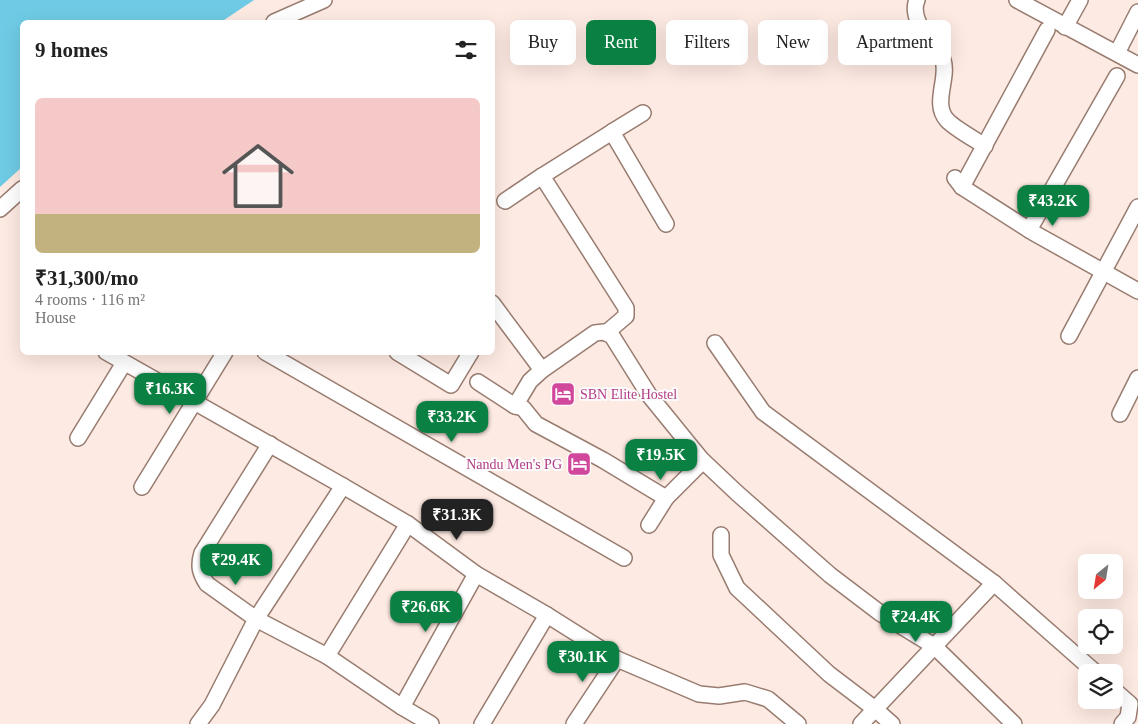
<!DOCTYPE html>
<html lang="en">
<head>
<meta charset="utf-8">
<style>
	:root { --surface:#fff; --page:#f6f6f6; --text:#222; --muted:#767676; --accent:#0b8043 }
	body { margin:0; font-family:"Times New Roman",serif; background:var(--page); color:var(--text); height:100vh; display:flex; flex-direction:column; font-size:19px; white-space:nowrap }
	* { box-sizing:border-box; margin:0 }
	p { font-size:16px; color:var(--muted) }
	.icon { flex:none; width:28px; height:28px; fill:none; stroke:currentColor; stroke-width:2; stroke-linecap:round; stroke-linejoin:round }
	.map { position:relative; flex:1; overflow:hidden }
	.panel { position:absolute; left:20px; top:20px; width:475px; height:335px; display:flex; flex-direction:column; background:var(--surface); border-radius:8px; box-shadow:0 5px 20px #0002 }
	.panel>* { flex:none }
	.top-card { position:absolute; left:510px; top:20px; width:475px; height:45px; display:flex; gap:10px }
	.needle { width:32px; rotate:210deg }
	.fabs { position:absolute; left:1078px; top:554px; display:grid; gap:10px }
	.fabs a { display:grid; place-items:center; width:45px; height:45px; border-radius:8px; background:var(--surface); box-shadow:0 5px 20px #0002; font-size:25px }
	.price { position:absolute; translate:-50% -42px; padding:0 11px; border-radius:10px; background:var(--accent); color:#fff; font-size:16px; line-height:32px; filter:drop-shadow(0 1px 2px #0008) }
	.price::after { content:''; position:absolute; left:50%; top:30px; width:15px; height:11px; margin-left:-8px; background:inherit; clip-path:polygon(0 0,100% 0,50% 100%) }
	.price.on { background:#222; color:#fff }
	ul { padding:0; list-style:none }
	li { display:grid; align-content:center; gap:10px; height:265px; padding:0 15px }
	li span { display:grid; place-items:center; height:155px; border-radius:8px; color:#555 }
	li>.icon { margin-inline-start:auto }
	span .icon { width:90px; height:90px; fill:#fffc; stroke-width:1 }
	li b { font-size:21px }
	h2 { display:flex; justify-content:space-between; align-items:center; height:60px; padding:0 15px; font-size:21px }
	.tag { padding:0 18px; border-radius:8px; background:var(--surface); box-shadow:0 5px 20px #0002; font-size:18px; line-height:45px }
	.tag.on { background:var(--accent); color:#fff }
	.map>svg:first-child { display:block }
	.water { fill:#6fcbe5 }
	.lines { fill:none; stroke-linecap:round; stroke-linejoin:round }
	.minor-casing { stroke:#997c70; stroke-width:18 }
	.minor { stroke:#fff; stroke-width:15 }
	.labels { text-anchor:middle; stroke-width:4; stroke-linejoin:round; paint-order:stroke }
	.hotel-label { font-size:14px; fill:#b23c85; stroke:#fcfcfc; text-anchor:start }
</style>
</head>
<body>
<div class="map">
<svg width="1138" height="724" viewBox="0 0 1138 724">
	<rect width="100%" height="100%" fill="#fdeae2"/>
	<path class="water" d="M 0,0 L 254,0 L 221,22 L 22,22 L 22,167 L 0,187 Z"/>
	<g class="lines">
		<defs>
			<g id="minor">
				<path d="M 917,0 C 911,13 922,31 930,42 C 934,48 941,53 943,60 C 949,78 932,104 947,120 C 954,128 974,139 985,146"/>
				<path d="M 1017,0 L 1138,65"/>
				<path d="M 274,22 L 324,0"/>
				<path d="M 1065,27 L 1080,0"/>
				<path d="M 1117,53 L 1138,12"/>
				<path d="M 612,132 L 643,113"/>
				<path d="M 955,178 L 962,187 L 1034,233 L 1138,291"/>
				<path d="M 962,187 L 1047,30"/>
				<path d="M 505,201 L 542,176"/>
				<path d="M 0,209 L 22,189"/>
				<path d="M 1029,230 L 1117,76"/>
				<path d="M 492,303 L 542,370"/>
				<path d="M 606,333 L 626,316 L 626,308 L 542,176 L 612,132 L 666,224"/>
				<path d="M 1069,336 L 1138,207"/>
				<path d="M 715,343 L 763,412 L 994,583 L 1095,672"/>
				<path d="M 106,352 L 343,486 L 408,524 L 476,574 L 547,615 L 617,659 L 699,694 L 719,696 L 745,692 L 768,699 L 798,724"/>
				<path d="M 265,352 L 624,558"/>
				<path d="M 397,352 L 451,385 L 471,352"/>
				<path d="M 478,382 L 515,406"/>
				<path d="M 1120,414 L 1138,378"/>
				<path d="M 78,438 L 124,363"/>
				<path d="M 270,444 L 202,553 C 198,566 200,573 207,584 L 256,619 L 343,486"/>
				<path d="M 142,487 L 225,352"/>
				<path d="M 666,498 L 603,460 L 536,424 L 523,408 L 515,406 L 530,381 L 542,370 L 595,333 L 604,332 L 612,336 L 649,395 L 701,459 L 737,493 L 830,575 L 880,613 L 934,646 L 1014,724"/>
				<path d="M 649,525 L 666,498 L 703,461"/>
				<path d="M 721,535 L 721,555 L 737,588 L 829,674 L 875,709 L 892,724"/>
				<path d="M 327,656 L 408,524"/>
				<path d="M 1114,690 L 1130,704 L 1128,717 L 1122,724"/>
				<path d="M 402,707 L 476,574"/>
				<path d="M 198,724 L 212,705 L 256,619 L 327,656 L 402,707 L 431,724"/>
				<path d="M 482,724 L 547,615"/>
				<path d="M 574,724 L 617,659"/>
				<path d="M 861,724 L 994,583"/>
			</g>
		</defs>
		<use href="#minor" class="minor-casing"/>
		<use href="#minor" class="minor"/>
	</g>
	<defs>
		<symbol id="hotel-square" viewBox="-11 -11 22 22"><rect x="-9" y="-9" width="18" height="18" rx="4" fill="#d1479c" stroke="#fcfcfc"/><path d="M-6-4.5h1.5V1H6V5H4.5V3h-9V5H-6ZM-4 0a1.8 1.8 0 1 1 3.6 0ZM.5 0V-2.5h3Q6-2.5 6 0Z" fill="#fff"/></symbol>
	</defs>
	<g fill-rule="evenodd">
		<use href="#hotel-square" x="549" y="380" width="28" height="28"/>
		<use href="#hotel-square" x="565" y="450" width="28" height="28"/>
	</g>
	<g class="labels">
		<g class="hotel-label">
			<text x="580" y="399">SBN Elite Hostel</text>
			<text x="562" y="469" text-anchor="end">Nandu Men's PG</text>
		</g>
	</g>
</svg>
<div class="fabs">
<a><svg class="needle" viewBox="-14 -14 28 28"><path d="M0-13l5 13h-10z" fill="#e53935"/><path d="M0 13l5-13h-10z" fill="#767676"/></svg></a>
<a><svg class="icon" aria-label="locate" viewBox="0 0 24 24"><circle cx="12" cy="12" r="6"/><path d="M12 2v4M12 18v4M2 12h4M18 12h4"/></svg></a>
<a><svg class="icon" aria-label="layers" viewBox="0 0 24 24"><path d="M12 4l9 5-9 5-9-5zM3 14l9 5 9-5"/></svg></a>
</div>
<b class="price" style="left:1053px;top:227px">₹43.2K</b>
<b class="price" style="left:170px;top:415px">₹16.3K</b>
<b class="price" style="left:452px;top:443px">₹33.2K</b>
<b class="price" style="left:661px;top:481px">₹19.5K</b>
<b class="price on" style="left:457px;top:541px">₹31.3K</b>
<b class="price" style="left:236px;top:586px">₹29.4K</b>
<b class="price" style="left:426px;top:633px">₹26.6K</b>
<b class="price" style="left:916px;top:643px">₹24.4K</b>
<b class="price" style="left:583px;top:683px">₹30.1K</b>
<div class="top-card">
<a class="tag">Buy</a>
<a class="tag on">Rent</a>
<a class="tag">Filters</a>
<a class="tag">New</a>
<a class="tag">Apartment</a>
</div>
<section class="panel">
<h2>9 homes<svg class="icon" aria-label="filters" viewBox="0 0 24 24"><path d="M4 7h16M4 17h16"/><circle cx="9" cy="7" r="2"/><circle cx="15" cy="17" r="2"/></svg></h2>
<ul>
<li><span style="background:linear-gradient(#f6c9c9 75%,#c2b280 0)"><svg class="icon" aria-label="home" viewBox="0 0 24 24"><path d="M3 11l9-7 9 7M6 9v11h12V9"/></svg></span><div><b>₹31,300/mo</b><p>4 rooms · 116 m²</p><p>House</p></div></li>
</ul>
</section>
</div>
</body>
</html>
